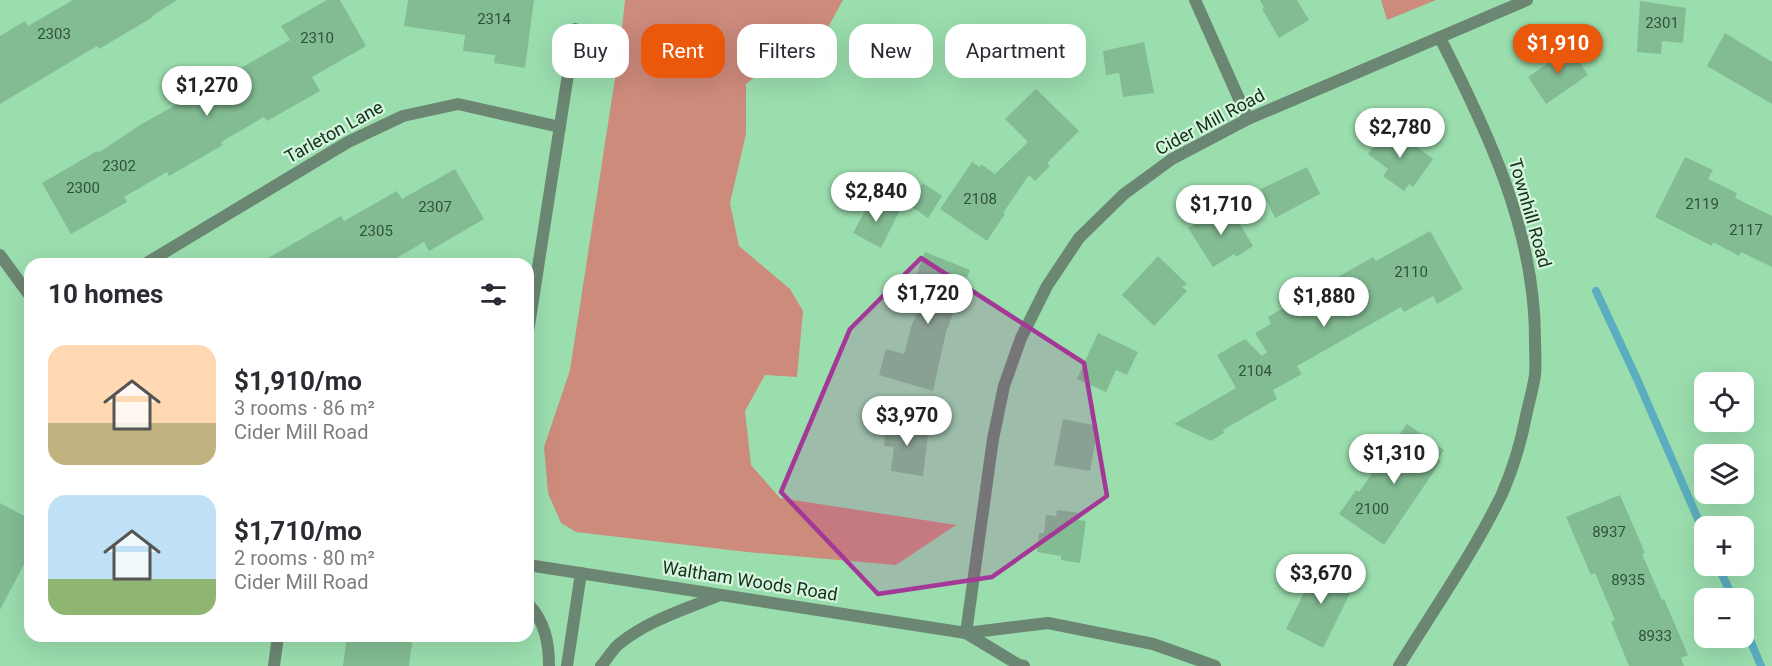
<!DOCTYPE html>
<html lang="en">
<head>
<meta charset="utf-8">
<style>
	:root { --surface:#fff; --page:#f7f7f7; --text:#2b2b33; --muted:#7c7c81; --accent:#ea580c }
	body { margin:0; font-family:Roboto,sans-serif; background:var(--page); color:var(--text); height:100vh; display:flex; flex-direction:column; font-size:22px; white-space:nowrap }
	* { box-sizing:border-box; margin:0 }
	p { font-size:20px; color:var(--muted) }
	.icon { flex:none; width:33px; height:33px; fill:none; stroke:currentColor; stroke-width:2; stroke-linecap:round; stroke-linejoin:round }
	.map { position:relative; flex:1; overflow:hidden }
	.sheet { position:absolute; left:24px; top:258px; width:510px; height:384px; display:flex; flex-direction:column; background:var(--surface); border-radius:18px; box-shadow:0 6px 24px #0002 }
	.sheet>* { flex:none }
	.top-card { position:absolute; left:552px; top:24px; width:570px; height:54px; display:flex; gap:12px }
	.controls { position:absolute; left:1694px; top:372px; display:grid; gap:12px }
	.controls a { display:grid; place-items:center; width:60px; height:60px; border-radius:12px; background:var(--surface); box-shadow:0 6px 24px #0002; font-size:30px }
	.price { position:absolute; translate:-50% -51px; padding:0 14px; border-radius:21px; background:#fff; color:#222; font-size:20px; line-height:39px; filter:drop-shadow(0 2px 3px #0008) }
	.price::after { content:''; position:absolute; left:50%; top:36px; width:18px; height:14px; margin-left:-9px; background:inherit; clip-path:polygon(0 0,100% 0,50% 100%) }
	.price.active { background:var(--accent); color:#fff }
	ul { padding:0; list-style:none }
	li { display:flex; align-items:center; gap:18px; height:150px; padding:0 24px }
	li span { display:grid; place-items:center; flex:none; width:168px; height:120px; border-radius:18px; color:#555 }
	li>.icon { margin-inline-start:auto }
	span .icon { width:72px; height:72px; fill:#fffc; stroke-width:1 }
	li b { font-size:26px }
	h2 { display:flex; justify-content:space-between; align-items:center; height:72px; padding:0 24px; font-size:26px }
	.pill { padding:0 21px; border-radius:18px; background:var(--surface); box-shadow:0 6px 24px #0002; font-size:21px; line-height:54px }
	.pill.active { background:var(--accent); color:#fff }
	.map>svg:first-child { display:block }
	.forest { fill:#cd8b7c }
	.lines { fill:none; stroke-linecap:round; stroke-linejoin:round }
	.stream { stroke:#5baebf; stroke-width:8 }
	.building { fill:#83bc93 }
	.minor { stroke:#6b8672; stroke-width:12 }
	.tertiary { stroke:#6b8672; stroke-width:12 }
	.marked { fill:#a43897; fill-opacity:0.2; stroke:#a43897; stroke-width:4.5; stroke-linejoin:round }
	.labels { text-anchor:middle; stroke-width:4.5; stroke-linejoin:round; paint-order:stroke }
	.number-label { font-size:15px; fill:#2f523a }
	.street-label { font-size:18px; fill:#132f1c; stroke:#d5f6dd }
</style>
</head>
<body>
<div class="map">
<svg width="1772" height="666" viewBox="0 0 1772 666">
	<rect width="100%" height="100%" fill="#9bdeae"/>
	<g class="forest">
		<path d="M 625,0 L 843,0 L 820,42 L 785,53 L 746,84 L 746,134 L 730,203 L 739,246 L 790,289 L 803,311 L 797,377 L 765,375 L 745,411 L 751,465 L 780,498 L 956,525 L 896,565 L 747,552 L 576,532 L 561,523 L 548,493 L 544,447 L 570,370 L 620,46 Z"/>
		<path d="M 1381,0 L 1436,0 L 1387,20 Z"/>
	</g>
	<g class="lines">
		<g class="stream">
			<path d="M 1596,291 L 1637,379 L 1704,533"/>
			<path d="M 1718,566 L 1733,598"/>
			<path d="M 1743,623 L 1761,666"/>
		</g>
	</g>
	<g class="building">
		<path d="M 73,0 L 177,0 L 152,16 L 153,17 L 99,49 L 97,46 L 0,104 L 0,36 L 25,21 L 28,26 Z"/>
		<path d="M 327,0 L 340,0 L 366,46 L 312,77 L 320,91 L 267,121 L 264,117 L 221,142 L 223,145 L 169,176 L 167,172 L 124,197 L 127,202 L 71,234 L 42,183 L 97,151 L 98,153 L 140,125 L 194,95 L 195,98 L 237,70 L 290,40 L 281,26 Z"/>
		<path d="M 408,0 L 534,0 L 525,68 L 494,63 L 495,55 L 463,51 L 465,35 L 404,26 Z"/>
		<path d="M 1260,0 L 1297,0 L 1309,20 L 1279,38 L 1262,9 L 1264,8 Z"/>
		<path d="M 1640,1 L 1686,8 L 1683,43 L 1662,41 L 1661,54 L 1637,52 Z"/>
		<path d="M 1725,33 L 1772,62 L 1772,104 L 1707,66 Z"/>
		<path d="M 1144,42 L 1154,93 L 1123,97 L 1119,73 L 1106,75 L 1103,51 Z"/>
		<path d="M 1568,45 L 1588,75 L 1546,104 L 1528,77 L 1547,64 L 1545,61 Z"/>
		<path d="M 1036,89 L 1079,131 L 1047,163 L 1050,166 L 1035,181 L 1029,175 L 1003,213 L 1005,214 L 987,241 L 940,209 L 972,162 L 980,167 L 981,164 L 995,174 L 1028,142 L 1005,119 Z"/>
		<path d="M 1389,126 L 1433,159 L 1413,187 L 1409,184 L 1404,191 L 1383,176 L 1388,169 L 1368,154 Z"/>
		<path d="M 1685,157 L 1713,170 L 1708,179 L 1737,193 L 1735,198 L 1772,216 L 1772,267 L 1741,252 L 1739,256 L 1713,242 L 1712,246 L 1655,217 Z"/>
		<path d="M 1307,167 L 1320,194 L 1275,218 L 1261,189 Z"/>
		<path d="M 455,169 L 484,219 L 429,251 L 424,242 L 386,264 L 258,264 L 341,216 L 344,221 L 397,191 L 402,199 Z"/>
		<path d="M 923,183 L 942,196 L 928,218 L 909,205 Z"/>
		<path d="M 872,198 L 899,212 L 881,248 L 853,233 Z"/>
		<path d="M 1228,204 L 1253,246 L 1236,257 L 1234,254 L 1213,267 L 1188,228 Z"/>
		<path d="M 1430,231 L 1463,289 L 1437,304 L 1433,296 L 1404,312 L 1401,307 L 1297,366 L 1302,374 L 1273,390 L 1277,399 L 1223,430 L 1224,433 L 1211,441 L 1174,424 L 1236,388 L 1217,355 L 1245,339 L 1262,356 L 1267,352 L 1255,333 L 1271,324 L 1268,317 L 1373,257 L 1376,261 Z"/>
		<path d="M 925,252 L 970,270 L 946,332 L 933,391 L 879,375 L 886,349 L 904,354 L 911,327 L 930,282 L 916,276 Z"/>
		<path d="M 1158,256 L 1187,284 L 1182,287 L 1187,291 L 1154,326 L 1122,295 Z"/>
		<path d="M 1098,333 L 1138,352 L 1127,375 L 1116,370 L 1106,392 L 1077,379 Z"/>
		<path d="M 1063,419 L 1098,426 L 1090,471 L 1054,465 Z"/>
		<path d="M 887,420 L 929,426 L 923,476 L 891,471 L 894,447 L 884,446 Z"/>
		<path d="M 1407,424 L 1444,450 L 1438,459 L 1441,461 L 1384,545 L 1339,514 L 1356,490 L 1359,492 Z"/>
		<path d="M 1620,495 L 1645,553 L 1642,554 L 1662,600 L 1664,599 L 1688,655 L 1681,658 L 1684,666 L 1629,666 L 1611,622 L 1615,620 L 1595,573 L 1591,575 L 1566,517 Z"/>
		<path d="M 0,503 L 30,519 L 30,553 L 0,610 Z"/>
		<path d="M 1057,510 L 1080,513 L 1079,520 L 1086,521 L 1080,563 L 1061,560 L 1061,556 L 1037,552 L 1039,533 L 1044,533 L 1046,515 L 1056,516 Z"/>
		<path d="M 1319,562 L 1356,581 L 1323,648 L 1286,629 Z"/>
		<path d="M 347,636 L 413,636 L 409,666 L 343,666 Z"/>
	</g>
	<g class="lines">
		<g class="minor">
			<path d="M 1195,0 L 1248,119"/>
			<path d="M 145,264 L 348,142 L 403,116 L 458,104 L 560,127"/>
			<path d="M 528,332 L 575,29"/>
			<path d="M 966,633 L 993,439 L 1004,386 L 1021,338 L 1047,286 L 1079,238 L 1124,194 L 1172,159 L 1248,119 L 1527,0"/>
			<path d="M 274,666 L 278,636"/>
			<path d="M 1399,666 C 1434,609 1473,554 1502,494 C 1513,469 1521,442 1526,416 C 1529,402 1533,389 1535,375 C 1536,364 1535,351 1535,339 C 1535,231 1488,132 1440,38"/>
		</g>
		<g class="tertiary">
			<path d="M 0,255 L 30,296"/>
			<path d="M 528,565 L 966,633 L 1048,623 L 1153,644 L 1215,666"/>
			<path d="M 528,604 C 545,621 549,643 549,666"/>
			<path d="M 966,633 L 1019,665 L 1024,666"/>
			<path d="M 567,666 L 581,573"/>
			<path d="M 601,666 C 607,659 612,650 619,644 C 648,620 686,609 720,595"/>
		</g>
	</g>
	<path class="marked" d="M 921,258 L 1084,363 L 1107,496 L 992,577 L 878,594 L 781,492 L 850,329 Z"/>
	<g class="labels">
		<g class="number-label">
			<text x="494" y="24">2314</text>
			<text x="1662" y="28">2301</text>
			<text x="54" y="39">2303</text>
			<text x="317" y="43">2310</text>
			<text x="119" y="171">2302</text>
			<text x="83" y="193">2300</text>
			<text x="980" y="204">2108</text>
			<text x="1702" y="209">2119</text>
			<text x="435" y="212">2307</text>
			<text x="1746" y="235">2117</text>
			<text x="376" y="236">2305</text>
			<text x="1411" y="277">2110</text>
			<text x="1255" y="376">2104</text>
			<text x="1372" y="514">2100</text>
			<text x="1609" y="537">8937</text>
			<text x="1628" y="585">8935</text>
			<text x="1655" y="641">8933</text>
		</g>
		<g class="street-label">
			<text transform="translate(1210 122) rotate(-28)" y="6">Cider Mill Road</text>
			<text transform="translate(334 132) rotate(-29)" y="6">Tarleton Lane</text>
			<text transform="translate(1530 213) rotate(74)" y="6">Townhill Road</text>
			<text transform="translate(750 581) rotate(9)" y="6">Waltham Woods Road</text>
		</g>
	</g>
</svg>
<div class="controls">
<a><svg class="icon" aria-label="locate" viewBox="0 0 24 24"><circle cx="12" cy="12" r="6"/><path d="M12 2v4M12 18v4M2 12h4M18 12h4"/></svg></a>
<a><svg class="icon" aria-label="layers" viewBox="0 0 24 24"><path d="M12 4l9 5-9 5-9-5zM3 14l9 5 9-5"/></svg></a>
<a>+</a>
<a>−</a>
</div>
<b class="price active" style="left:1558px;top:75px">$1,910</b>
<b class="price" style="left:207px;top:117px">$1,270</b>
<b class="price" style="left:1400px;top:159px">$2,780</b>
<b class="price" style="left:876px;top:223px">$2,840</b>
<b class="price" style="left:1221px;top:236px">$1,710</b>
<b class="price" style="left:928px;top:325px">$1,720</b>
<b class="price" style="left:1324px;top:328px">$1,880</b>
<b class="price" style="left:907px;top:447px">$3,970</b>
<b class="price" style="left:1394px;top:485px">$1,310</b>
<b class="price" style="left:1321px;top:605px">$3,670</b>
<div class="top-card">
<a class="pill">Buy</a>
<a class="pill active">Rent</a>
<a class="pill">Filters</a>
<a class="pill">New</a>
<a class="pill">Apartment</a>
</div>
<section class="sheet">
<h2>10 homes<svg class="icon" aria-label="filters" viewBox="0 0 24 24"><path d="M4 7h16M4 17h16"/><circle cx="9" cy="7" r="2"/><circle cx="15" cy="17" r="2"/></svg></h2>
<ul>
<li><span style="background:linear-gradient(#ffd9b3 65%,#c2b280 0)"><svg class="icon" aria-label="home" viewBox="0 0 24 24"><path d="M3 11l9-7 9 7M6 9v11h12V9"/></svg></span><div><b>$1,910/mo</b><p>3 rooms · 86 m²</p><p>Cider Mill Road</p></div></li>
<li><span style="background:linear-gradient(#bfe0f5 70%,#8fb573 0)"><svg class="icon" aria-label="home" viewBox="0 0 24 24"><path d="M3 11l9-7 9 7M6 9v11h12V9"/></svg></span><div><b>$1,710/mo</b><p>2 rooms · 80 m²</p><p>Cider Mill Road</p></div></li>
</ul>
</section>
</div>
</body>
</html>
